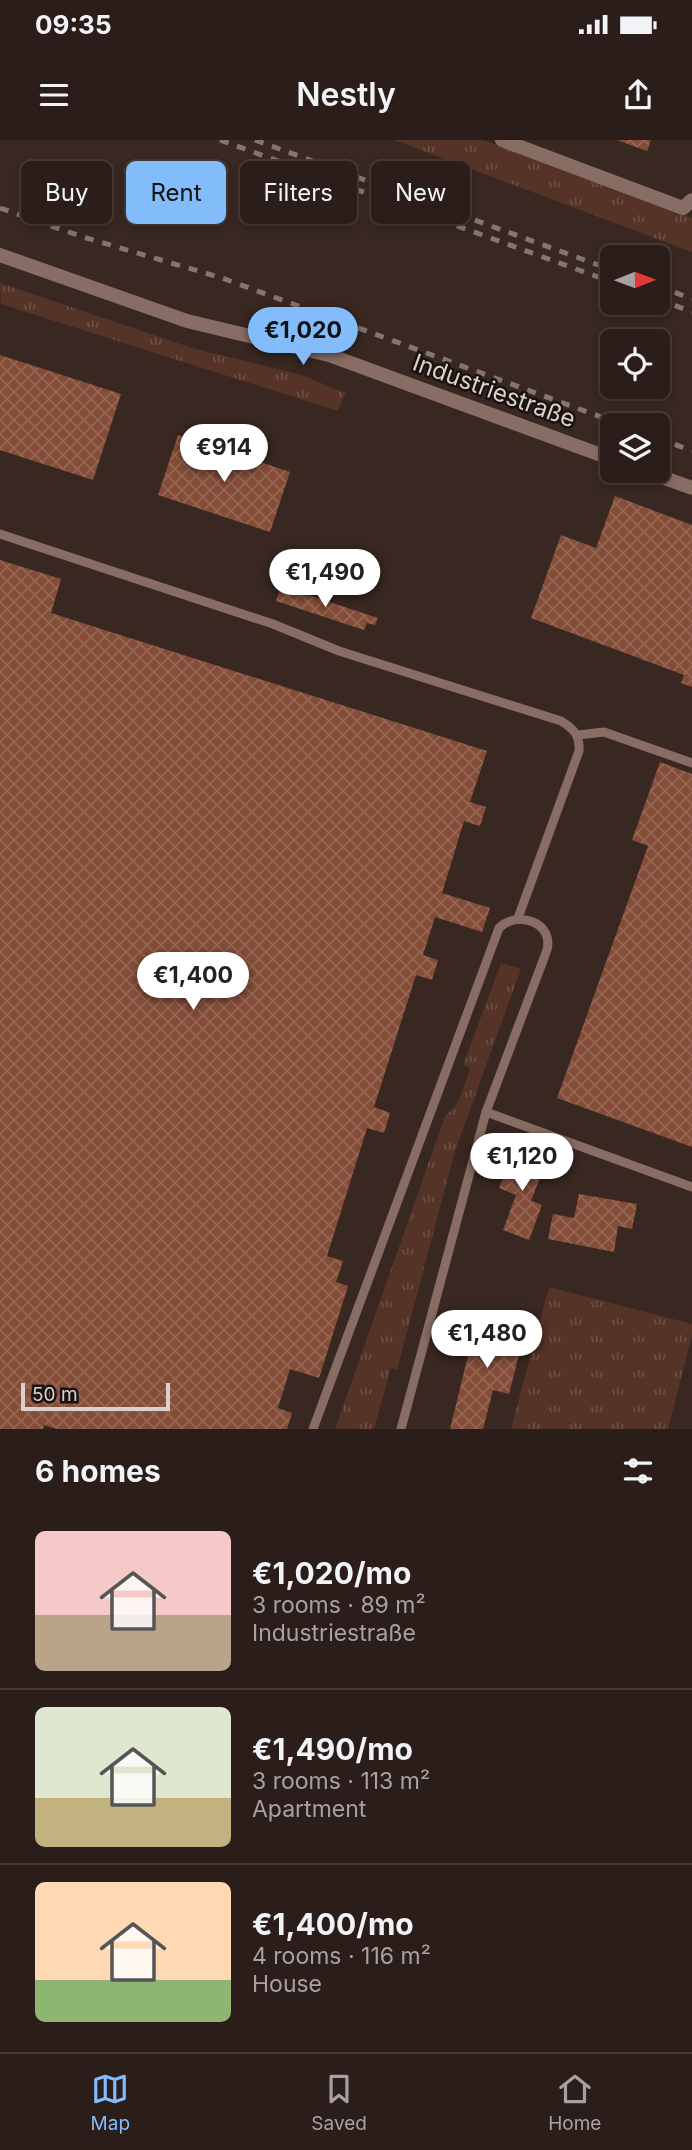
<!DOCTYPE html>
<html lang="en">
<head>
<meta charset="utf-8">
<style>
	:root { --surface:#2b1d19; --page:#332622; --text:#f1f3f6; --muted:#a6a2a2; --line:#473b38; --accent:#82bcfa }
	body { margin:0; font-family:Inter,sans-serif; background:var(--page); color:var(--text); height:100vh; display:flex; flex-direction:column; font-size:26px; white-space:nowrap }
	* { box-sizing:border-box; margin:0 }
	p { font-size:23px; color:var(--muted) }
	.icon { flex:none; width:38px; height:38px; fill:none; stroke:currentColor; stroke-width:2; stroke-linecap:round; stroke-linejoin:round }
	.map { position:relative; height:1289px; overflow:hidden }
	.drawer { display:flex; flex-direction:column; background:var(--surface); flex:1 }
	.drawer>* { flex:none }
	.banner { position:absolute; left:21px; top:21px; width:651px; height:63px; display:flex; gap:14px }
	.needle { width:46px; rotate:89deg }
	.tools { position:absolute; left:600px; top:105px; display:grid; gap:14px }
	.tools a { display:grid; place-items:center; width:70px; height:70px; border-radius:10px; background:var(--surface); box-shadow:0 4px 10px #0003,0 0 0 2px var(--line); font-size:35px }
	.scale { position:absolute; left:21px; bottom:18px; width:149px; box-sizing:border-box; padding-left:7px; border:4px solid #dcd0cc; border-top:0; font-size:19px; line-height:24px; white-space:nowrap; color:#dcd0cc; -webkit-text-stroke:5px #1a120f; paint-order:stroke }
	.price { position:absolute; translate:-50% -60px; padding:0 16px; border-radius:24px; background:#fff; color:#222; font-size:23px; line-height:46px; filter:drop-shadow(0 2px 4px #0008) }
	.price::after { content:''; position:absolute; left:50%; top:42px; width:21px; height:16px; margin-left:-10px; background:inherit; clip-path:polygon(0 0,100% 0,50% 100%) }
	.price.on { background:var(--accent); color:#111 }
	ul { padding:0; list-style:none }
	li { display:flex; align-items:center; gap:21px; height:175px; padding:0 35px }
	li+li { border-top:2px solid var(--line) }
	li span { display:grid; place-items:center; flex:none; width:196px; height:140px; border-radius:10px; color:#555 }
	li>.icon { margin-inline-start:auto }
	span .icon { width:84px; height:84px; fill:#fffc; stroke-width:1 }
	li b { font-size:30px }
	h2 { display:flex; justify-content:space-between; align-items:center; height:84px; padding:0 35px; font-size:30px }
	.pill { padding:0 24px; border-radius:10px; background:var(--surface); box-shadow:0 4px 10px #0003,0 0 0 2px var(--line); font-size:24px; line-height:63px }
	.pill.on { background:var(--accent); color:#111 }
	.status { display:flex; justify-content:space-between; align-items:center; height:49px; padding:0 35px; background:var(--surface); direction:ltr }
	.status svg { height:19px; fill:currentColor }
	header { display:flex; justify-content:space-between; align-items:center; height:91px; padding:0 35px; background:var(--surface); font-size:32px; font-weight:600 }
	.tabs { display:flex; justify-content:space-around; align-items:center; height:98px; border-top:2px solid var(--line); background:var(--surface); font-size:19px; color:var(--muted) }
	.tabs a { display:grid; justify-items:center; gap:4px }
	.tabs .on { color:var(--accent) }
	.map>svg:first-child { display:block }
	.grass { fill:url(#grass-tufts) }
	.building { fill:url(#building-cross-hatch) }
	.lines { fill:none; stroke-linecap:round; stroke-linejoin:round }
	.service { stroke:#886d64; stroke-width:9 }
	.minor { stroke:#886d64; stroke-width:14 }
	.rail { stroke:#847570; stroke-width:5; stroke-dasharray:9 9; stroke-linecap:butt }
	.labels { text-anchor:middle; stroke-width:5; stroke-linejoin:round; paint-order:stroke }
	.street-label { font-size:24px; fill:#dcd0cc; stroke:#1a120f }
</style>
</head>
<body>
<div class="status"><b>09:35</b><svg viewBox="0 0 49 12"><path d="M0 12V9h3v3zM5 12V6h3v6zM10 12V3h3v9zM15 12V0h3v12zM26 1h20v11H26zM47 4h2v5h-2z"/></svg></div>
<header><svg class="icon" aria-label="menu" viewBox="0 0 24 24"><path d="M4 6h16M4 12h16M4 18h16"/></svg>Nestly<svg class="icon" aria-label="share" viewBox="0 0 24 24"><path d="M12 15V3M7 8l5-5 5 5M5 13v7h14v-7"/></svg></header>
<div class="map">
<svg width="692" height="1289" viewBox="0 0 692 1289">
	<defs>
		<pattern id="grass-tufts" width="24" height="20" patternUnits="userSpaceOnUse" patternTransform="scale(1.75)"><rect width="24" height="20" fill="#553326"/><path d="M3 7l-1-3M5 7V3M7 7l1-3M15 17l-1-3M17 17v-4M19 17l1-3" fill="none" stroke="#6d5044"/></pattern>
		<pattern id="building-cross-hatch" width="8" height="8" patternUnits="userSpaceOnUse" patternTransform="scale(1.75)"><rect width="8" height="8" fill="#844d38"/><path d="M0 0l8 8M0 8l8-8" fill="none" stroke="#956654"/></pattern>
	</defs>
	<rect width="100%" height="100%" fill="#392721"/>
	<g class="grass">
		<path d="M 394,0 L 483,0 L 692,78 L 692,112 Z"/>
		<path d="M 0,143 L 192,208 L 302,235 L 345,253 L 338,271 L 1,164 Z"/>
		<path d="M 501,823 L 521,829 L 455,1011 L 397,1230 L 391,1228 L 374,1289 L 335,1289 L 445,976 C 460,965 464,946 470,928 L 463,925 Z"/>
		<path d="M 549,1147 L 692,1184 L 692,1196 L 668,1289 L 511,1289 Z"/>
	</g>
	<g class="building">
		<path d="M 617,0 L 651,0 L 647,11 Z"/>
		<path d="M 0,215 L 121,254 L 93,340 L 0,310 Z"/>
		<path d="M 178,295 L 290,332 L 270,392 L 158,355 Z"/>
		<path d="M 615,356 L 692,385 L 692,547 L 681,543 L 684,535 L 531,478 L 561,395 L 596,408 Z"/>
		<path d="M 0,420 L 61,439 L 51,473 L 487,611 L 470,662 L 486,667 L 480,686 L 464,681 L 442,753 L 490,768 L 482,792 L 435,777 L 423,815 L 438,820 L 432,840 L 416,835 L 374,967 L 390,973 L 384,993 L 367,988 L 327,1116 L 343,1121 L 336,1142 L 348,1146 L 319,1238 L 290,1229 L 278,1268 L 292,1273 L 287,1289 L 57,1289 L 44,1285 L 43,1289 L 0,1289 Z"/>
		<path d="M 281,446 L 378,478 L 375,485 L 367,483 L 364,490 L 276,461 Z"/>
		<path d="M 660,622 L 692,634 L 692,1007 L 557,958 L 648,706 L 632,700 Z"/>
		<path d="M 514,1009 L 546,1022 L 531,1061 L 542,1065 L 529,1100 L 503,1090 L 516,1055 L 499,1048 Z"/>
		<path d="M 579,1054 L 637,1064 L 632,1089 L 618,1086 L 614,1112 L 548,1099 L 553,1074 L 574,1078 Z"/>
		<path d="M 478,1175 L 526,1187 L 509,1254 L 493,1250 L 483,1289 L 450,1289 Z"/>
	</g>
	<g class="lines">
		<g class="service">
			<path d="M 0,394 L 273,484 L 339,511 L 561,581 C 574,589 580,595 579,611 L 518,778"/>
			<path d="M 578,595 L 604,592 L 692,623"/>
			<path d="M 486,972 L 692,1047"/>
			<path d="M 313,1289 L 499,788 C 517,770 554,782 547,810 L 486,972 L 401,1289"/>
		</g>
		<g class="minor">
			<path d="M 502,0 L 683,68 L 692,60"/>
			<path d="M 0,115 L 187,181 L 329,215 L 612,319"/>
			<path d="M 645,331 L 692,348"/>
		</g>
		<g class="rail">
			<path d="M 220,0 L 612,142"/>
			<path d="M 255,0 L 612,130"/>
			<path d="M 0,68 L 83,97 L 222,138 L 623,285"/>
			<path d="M 658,146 L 692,159"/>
			<path d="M 658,159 L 692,172"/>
			<path d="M 658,298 L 692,311"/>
		</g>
	</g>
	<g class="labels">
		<g class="street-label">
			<text transform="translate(494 251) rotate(20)" y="8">Industriestraße</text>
		</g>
	</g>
</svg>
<div class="tools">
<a><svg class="needle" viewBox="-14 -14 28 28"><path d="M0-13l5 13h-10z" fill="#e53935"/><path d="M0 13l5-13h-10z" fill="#a6a2a2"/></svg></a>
<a><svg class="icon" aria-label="locate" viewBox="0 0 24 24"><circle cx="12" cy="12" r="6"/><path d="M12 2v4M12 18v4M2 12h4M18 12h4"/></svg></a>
<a><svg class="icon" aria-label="layers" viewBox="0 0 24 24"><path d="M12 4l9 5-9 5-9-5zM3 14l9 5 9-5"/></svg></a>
</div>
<div class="scale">50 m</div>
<b class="price on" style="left:303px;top:227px">€1,020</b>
<b class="price" style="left:224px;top:344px">€914</b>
<b class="price" style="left:325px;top:469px">€1,490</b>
<b class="price" style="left:193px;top:872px">€1,400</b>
<b class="price" style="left:522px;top:1053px">€1,120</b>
<b class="price" style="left:487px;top:1230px">€1,480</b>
<div class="banner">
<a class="pill">Buy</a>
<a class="pill on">Rent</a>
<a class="pill">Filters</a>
<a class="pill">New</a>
</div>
</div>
<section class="drawer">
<h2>6 homes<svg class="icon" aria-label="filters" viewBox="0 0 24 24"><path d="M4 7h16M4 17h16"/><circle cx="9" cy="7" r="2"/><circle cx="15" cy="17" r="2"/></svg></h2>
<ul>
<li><span style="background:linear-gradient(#f6c9c9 60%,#b9a48a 0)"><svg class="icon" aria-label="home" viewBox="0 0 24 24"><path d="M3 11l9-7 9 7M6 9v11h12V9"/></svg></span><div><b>€1,020/mo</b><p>3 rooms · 89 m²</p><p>Industriestraße</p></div></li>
<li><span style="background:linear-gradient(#dfe7d0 65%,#c2b280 0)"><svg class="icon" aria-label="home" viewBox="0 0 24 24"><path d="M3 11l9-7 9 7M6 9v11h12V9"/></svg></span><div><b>€1,490/mo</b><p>3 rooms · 113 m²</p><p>Apartment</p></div></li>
<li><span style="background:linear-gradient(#ffd9b3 70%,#8fb573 0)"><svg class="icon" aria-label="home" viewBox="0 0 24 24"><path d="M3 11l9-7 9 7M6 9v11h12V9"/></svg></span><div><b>€1,400/mo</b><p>4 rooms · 116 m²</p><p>House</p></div></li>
</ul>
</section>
<nav class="tabs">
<a class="on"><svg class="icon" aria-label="map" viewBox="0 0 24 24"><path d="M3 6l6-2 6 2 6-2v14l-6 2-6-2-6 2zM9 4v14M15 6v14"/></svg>Map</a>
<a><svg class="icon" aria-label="saved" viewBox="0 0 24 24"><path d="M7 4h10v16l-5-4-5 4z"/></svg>Saved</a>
<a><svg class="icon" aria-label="home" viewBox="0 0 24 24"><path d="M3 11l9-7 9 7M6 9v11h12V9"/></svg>Home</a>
</nav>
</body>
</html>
